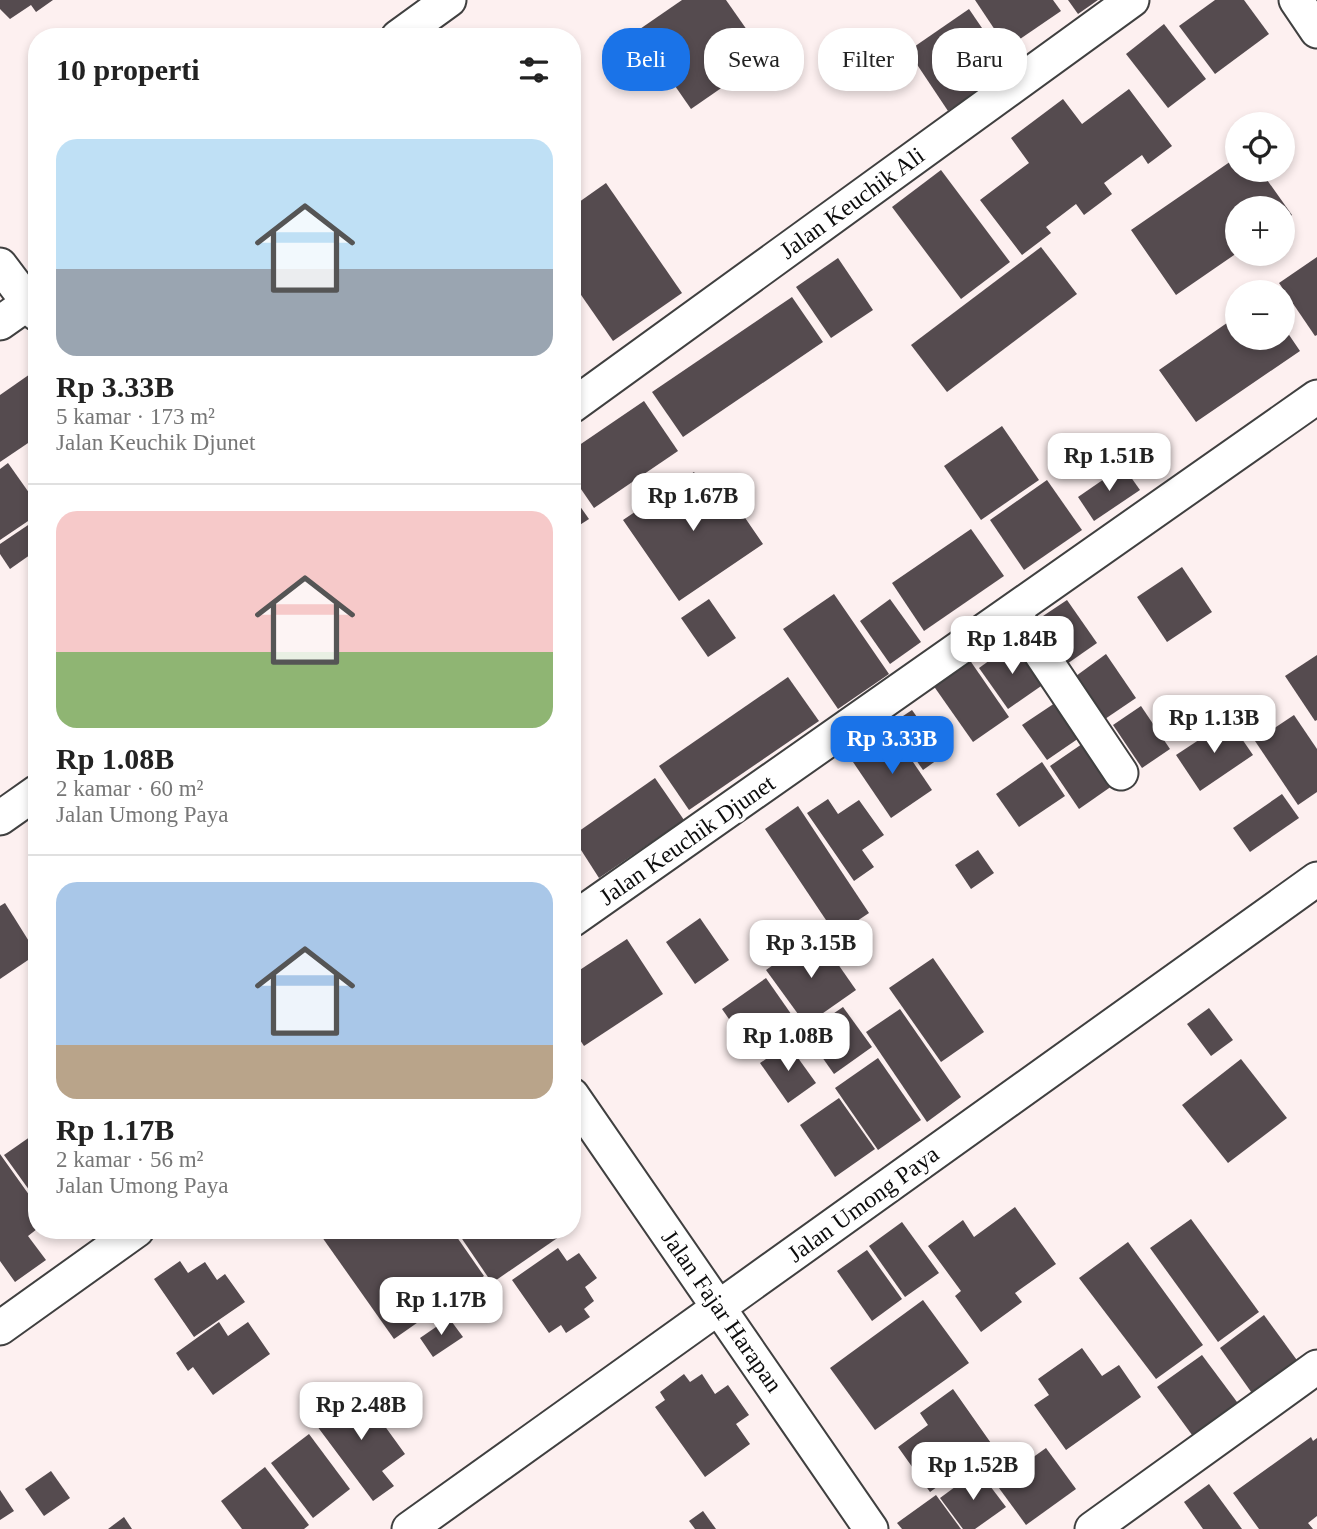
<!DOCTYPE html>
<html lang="id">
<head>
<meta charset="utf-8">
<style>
	:root { --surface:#fff; --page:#f2f2f2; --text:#222; --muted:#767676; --line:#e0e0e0; --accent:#1a73e8 }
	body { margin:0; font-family:Georgia,serif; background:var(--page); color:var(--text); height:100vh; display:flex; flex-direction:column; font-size:26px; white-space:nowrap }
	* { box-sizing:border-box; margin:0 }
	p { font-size:23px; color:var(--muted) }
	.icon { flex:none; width:38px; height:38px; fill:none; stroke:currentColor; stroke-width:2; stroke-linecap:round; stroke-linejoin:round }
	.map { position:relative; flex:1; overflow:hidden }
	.side { position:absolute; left:28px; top:28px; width:553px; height:1211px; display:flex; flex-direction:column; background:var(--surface); border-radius:28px; box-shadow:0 4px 10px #0003 }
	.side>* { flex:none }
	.guide { position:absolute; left:602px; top:28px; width:609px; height:63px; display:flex; gap:14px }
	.fabs { position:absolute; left:1225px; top:112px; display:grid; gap:14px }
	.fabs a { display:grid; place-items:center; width:70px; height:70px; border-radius:50%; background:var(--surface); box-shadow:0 4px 10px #0003; font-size:35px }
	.price { position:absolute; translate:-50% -60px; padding:0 16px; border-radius:14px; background:#fff; color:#222; font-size:23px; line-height:46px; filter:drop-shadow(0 2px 4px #0008) }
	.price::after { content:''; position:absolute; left:50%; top:42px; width:21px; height:16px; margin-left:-10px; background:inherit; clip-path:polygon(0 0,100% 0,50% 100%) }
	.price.selected { background:var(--accent); color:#fff }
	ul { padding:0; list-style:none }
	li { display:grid; align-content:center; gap:14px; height:371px; padding:0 28px }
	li+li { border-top:2px solid var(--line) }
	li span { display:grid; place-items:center; height:217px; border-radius:21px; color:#555 }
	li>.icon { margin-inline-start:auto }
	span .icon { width:126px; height:126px; fill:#fffc; stroke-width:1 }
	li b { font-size:30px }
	h2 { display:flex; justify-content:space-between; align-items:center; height:84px; padding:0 28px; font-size:30px }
	.tag { padding:0 24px; border-radius:28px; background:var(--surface); box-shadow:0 4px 10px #0003; font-size:24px; line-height:63px }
	.tag.selected { background:var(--accent); color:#fff }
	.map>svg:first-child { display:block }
	.building { fill:#554b4f }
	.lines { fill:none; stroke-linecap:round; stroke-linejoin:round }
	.minor-casing { stroke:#404040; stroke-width:37 }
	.minor { stroke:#fff; stroke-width:33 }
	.labels { text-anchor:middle; stroke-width:7; stroke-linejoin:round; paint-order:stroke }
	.street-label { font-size:24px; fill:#0d0d0d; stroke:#fff }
</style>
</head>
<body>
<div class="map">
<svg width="1317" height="1529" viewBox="0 0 1317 1529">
	<rect width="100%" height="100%" fill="#fdf0f0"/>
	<g class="building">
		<path d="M 0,0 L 53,0 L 36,12 L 31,5 L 10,19 L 0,9 Z"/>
		<path d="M 682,0 L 726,0 L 766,57 L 691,109 L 637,31 Z"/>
		<path d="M 975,0 L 1053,0 L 1061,11 L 1007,48 Z"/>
		<path d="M 1068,0 L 1098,0 L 1078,14 Z"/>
		<path d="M 1215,0 L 1244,0 L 1269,34 L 1215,74 L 1179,26 Z"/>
		<path d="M 969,9 L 1010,69 L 948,111 L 908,51 Z"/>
		<path d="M 1164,24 L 1206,79 L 1168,108 L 1126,54 Z"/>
		<path d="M 1129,89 L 1172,146 L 1148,164 L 1142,155 L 1104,183 L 1112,194 L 1084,215 L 1076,204 L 1046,227 L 1051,233 L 1022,255 L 980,200 L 1029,163 L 1011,138 L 1063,99 L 1082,124 Z"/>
		<path d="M 1237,157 L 1237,170 L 1260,170 L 1292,215 L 1283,222 L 1283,208 L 1237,208 L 1237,253 L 1176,295 L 1131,230 Z"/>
		<path d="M 941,170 L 1010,262 L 961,299 L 892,207 Z"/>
		<path d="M 606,183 L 682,293 L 613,341 L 572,282 L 572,207 Z"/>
		<path d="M 1041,247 L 1077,294 L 947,392 L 911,345 Z"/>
		<path d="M 1317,257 L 1317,335 L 1315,336 L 1279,283 Z"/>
		<path d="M 838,258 L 873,310 L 831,338 L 796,287 Z"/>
		<path d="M 792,297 L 823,342 L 683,437 L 652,392 Z"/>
		<path d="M 1237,316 L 1237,338 L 1283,338 L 1283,326 L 1300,351 L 1196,422 L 1159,370 Z"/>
		<path d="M 33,372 L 37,378 L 37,437 L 0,462 L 0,395 Z"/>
		<path d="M 644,401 L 678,451 L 594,508 L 572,476 L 572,450 Z"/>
		<path d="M 1002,426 L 1039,480 L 981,520 L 944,466 Z"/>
		<path d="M 8,463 L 37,504 L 37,515 L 0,540 L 0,469 Z"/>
		<path d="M 1123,466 L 1140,490 L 1094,521 L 1078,497 Z"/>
		<path d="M 694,472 L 701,483 L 715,474 L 763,544 L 679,601 L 623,520 Z"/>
		<path d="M 1047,480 L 1082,530 L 1024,570 L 990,520 Z"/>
		<path d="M 572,495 L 589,519 L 572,530 Z"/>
		<path d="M 37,519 L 37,550 L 10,569 L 0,554 L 0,544 Z"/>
		<path d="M 971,529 L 1004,576 L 924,631 L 892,583 Z"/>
		<path d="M 1182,567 L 1212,612 L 1167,642 L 1137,597 Z"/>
		<path d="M 834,594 L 889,674 L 838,709 L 783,629 Z"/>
		<path d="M 709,599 L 736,638 L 708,657 L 681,618 Z"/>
		<path d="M 890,599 L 921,642 L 890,664 L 860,621 Z"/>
		<path d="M 1067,600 L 1097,643 L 1064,666 L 1034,622 Z"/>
		<path d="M 1015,642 L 1044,684 L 1008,709 L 979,668 Z"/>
		<path d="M 1106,654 L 1136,698 L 1105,719 L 1076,676 Z"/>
		<path d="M 1317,655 L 1317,720 L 1315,721 L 1285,676 Z"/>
		<path d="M 969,659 L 1009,717 L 973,742 L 933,685 Z"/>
		<path d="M 788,677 L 819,721 L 689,810 L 659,766 Z"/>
		<path d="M 1058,701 L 1082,736 L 1047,760 L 1022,725 Z"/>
		<path d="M 1141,706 L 1170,749 L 1142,768 L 1113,725 Z"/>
		<path d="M 912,710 L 944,755 L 923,770 L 891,724 Z"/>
		<path d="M 1294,715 L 1317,749 L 1317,792 L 1298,805 L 1255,741 Z"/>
		<path d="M 1229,720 L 1253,755 L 1200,791 L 1176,755 Z"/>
		<path d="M 894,734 L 932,790 L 891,818 L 853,762 Z"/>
		<path d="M 1082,744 L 1112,786 L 1079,809 L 1050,766 Z"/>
		<path d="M 1042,762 L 1065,796 L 1019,827 L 996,794 Z"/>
		<path d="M 655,778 L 684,820 L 599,878 L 572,836 Z"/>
		<path d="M 1282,794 L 1299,818 L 1250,852 L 1233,828 Z"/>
		<path d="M 828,799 L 838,814 L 859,800 L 884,835 L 862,850 L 874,867 L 854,881 L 807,813 Z"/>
		<path d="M 798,806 L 869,913 L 836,935 L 765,829 Z"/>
		<path d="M 978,850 L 994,873 L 971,889 L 955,865 Z"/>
		<path d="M 5,903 L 37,954 L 0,979 L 0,906 Z"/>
		<path d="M 700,918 L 729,960 L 695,984 L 666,942 Z"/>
		<path d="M 817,934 L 856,990 L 806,1025 L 766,970 Z"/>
		<path d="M 627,939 L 663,994 L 584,1046 L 572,1028 L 572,975 Z"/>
		<path d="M 933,958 L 984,1032 L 941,1062 L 889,988 Z"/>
		<path d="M 766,978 L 796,1021 L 752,1052 L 722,1009 Z"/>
		<path d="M 843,1007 L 872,1047 L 834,1074 L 805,1033 Z"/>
		<path d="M 1209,1008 L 1233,1040 L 1211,1056 L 1187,1024 Z"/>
		<path d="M 900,1009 L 961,1097 L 927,1122 L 866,1032 Z"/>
		<path d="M 788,1044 L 816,1083 L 788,1103 L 760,1063 Z"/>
		<path d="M 878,1058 L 921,1120 L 878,1150 L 835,1088 Z"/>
		<path d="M 1241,1059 L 1287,1118 L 1228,1163 L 1182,1105 Z"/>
		<path d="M 839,1098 L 875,1149 L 835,1177 L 800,1125 Z"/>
		<path d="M 37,1132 L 37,1201 L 4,1155 Z"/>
		<path d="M 0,1154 L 37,1206 L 37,1229 L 28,1236 L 46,1260 L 15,1282 L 0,1261 Z"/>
		<path d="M 1015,1207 L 1056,1264 L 1015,1293 L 1022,1302 L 981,1332 L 955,1296 L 961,1291 L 928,1246 L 963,1220 L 974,1237 Z"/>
		<path d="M 1191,1219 L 1259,1312 L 1218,1342 L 1150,1248 Z"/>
		<path d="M 902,1222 L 939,1273 L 905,1297 L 869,1246 Z"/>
		<path d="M 317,1230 L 452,1230 L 484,1276 L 394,1339 Z"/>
		<path d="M 456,1230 L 569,1230 L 492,1283 Z"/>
		<path d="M 1128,1242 L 1203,1345 L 1156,1379 L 1079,1278 Z"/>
		<path d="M 558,1248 L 567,1261 L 579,1253 L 597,1278 L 585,1287 L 594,1301 L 584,1309 L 590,1317 L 566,1333 L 561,1325 L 549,1333 L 512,1280 Z"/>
		<path d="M 867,1250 L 902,1299 L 872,1321 L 837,1271 Z"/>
		<path d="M 180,1261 L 188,1273 L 205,1262 L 217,1280 L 225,1274 L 245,1302 L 194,1337 L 154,1279 Z"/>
		<path d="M 923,1300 L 969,1363 L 875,1430 L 830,1368 Z"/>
		<path d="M 1264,1315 L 1299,1363 L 1254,1396 L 1220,1348 Z"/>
		<path d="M 449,1318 L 463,1337 L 433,1357 L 420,1338 Z"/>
		<path d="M 219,1322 L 228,1336 L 248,1322 L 270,1354 L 213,1395 L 193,1367 L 188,1371 L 176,1353 Z"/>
		<path d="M 1082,1348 L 1102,1376 L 1119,1365 L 1141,1397 L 1066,1450 L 1034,1405 L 1049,1395 L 1038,1379 Z"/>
		<path d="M 1202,1355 L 1240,1406 L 1195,1439 L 1157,1387 Z"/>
		<path d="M 684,1374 L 690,1382 L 702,1374 L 715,1394 L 728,1385 L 749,1415 L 736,1424 L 750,1444 L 705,1477 L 655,1407 L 665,1400 L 660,1392 Z"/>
		<path d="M 358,1389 L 405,1454 L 382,1471 L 394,1486 L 373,1501 L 314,1422 Z"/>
		<path d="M 953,1389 L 993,1446 L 930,1492 L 898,1447 L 928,1425 L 920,1413 Z"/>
		<path d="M 309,1434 L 350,1489 L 313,1518 L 271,1463 Z"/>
		<path d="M 1311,1437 L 1313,1441 L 1317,1438 L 1317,1516 L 1308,1523 L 1313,1529 L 1259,1529 L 1233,1493 Z"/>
		<path d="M 1046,1448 L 1076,1489 L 1026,1525 L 996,1484 Z"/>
		<path d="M 265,1467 L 309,1525 L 304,1529 L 242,1529 L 221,1501 Z"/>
		<path d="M 978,1470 L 1006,1507 L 975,1529 L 963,1529 L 940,1498 Z"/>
		<path d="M 51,1471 L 70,1498 L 44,1516 L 25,1489 Z"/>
		<path d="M 1209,1484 L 1242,1529 L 1203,1529 L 1184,1502 Z"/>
		<path d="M 0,1490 L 14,1511 L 0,1520 Z"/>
		<path d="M 936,1495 L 961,1529 L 902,1529 L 897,1523 Z"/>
		<path d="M 703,1511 L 716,1529 L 695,1529 L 689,1521 Z"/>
		<path d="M 124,1517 L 132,1529 L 108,1529 Z"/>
	</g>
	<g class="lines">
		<defs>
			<g id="minor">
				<path d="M 1296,0 L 1317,31"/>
				<path d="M 398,37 L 449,0"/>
				<path d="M 0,265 L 37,314"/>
				<path d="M 0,323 L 37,297"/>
				<path d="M 572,406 L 1132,0"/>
				<path d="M 1013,612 L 1121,773"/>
				<path d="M 0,818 L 37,792"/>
				<path d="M 572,920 L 1317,397"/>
				<path d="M 572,1095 L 871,1529"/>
				<path d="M 0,1328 L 137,1230"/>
				<path d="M 409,1529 L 1317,879"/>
				<path d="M 1092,1529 L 1317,1367"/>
			</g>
		</defs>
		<use href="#minor" class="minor-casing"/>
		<use href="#minor" class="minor"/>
	</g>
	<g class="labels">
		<g class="street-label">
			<text transform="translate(852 203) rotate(-36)" y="8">Jalan Keuchik Ali</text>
			<text transform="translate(687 840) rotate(-35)" y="8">Jalan Keuchik Djunet</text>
			<text transform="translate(863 1204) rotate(-36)" y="8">Jalan Umong Paya</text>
			<text transform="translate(722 1311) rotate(55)" y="8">Jalan Fajar Harapan</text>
		</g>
	</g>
</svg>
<div class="fabs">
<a><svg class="icon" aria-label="locate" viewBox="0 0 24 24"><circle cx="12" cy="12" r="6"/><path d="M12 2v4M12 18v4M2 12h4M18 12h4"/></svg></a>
<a>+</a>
<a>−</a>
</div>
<b class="price" style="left:1109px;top:493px">Rp 1.51B</b>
<b class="price" style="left:693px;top:533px">Rp 1.67B</b>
<b class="price" style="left:1012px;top:676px">Rp 1.84B</b>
<b class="price" style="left:1214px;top:755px">Rp 1.13B</b>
<b class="price selected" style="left:892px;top:776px">Rp 3.33B</b>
<b class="price" style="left:811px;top:980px">Rp 3.15B</b>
<b class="price" style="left:788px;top:1073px">Rp 1.08B</b>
<b class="price" style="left:441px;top:1337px">Rp 1.17B</b>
<b class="price" style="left:361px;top:1442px">Rp 2.48B</b>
<b class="price" style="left:973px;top:1502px">Rp 1.52B</b>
<div class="guide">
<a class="tag selected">Beli</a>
<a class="tag">Sewa</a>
<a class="tag">Filter</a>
<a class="tag">Baru</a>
</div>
<section class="side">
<h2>10 properti<svg class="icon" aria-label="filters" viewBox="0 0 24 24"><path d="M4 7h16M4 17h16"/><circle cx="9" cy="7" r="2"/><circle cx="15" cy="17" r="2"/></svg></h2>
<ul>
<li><span style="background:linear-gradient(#bfe0f5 60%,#9aa5b1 0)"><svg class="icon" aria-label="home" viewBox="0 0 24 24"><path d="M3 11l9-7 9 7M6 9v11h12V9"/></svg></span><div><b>Rp 3.33B</b><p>5 kamar · 173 m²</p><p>Jalan Keuchik Djunet</p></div></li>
<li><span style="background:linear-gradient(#f6c9c9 65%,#8fb573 0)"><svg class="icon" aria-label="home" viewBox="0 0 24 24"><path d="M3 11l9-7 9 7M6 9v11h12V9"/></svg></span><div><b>Rp 1.08B</b><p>2 kamar · 60 m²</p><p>Jalan Umong Paya</p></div></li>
<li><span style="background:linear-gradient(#a9c7e8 75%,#b9a48a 0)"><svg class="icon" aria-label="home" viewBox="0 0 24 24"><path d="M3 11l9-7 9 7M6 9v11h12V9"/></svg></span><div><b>Rp 1.17B</b><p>2 kamar · 56 m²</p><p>Jalan Umong Paya</p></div></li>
</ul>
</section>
</div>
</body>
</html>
